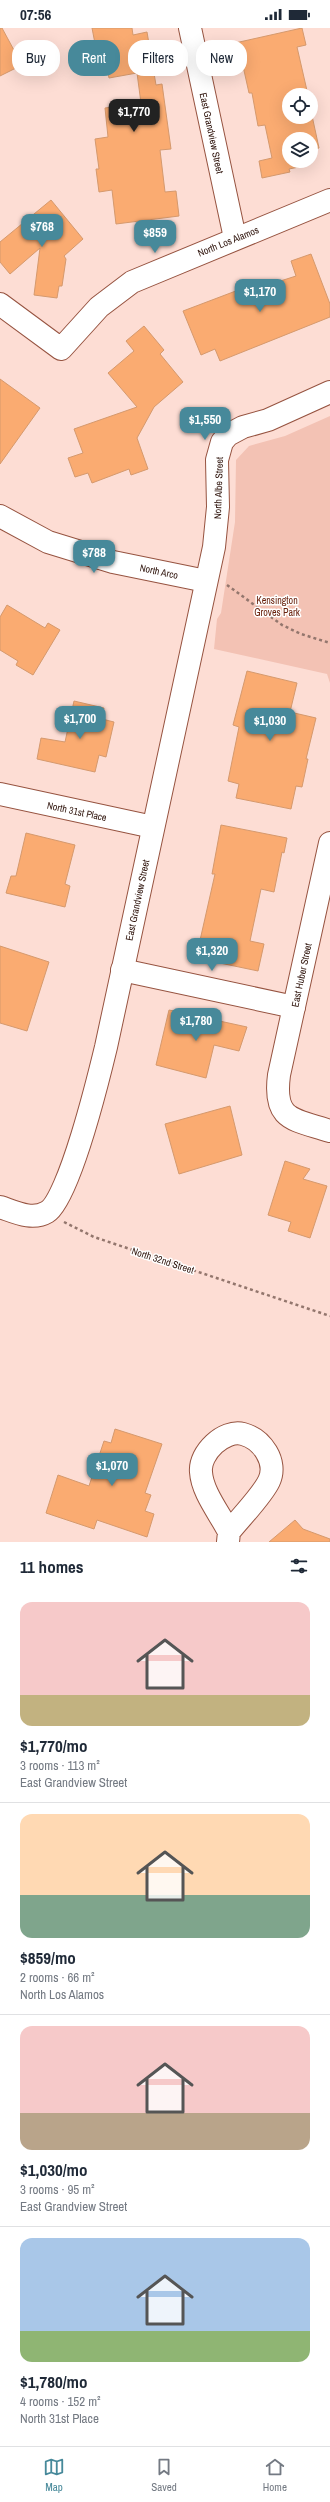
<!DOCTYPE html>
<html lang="en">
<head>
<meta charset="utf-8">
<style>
	:root { --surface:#fff; --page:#f6f6f7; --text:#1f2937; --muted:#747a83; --line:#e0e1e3; --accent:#47899a }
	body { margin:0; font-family:"Archivo Narrow",sans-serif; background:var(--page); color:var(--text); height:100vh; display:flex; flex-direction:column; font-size:15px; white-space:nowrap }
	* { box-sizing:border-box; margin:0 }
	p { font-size:13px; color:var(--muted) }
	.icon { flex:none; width:22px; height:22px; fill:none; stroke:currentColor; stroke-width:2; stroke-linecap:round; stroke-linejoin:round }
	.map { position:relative; height:1514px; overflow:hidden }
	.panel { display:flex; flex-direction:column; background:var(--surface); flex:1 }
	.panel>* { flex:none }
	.top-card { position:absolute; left:12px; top:12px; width:306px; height:36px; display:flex; gap:8px }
	.buttons { position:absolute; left:282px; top:60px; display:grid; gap:8px }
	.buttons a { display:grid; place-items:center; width:36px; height:36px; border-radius:50%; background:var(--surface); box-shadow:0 4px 16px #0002; font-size:20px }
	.price { position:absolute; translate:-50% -34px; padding:0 9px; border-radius:8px; background:var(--accent); color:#fff; font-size:13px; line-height:26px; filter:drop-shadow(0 1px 2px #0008) }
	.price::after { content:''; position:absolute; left:50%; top:24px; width:12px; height:9px; margin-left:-6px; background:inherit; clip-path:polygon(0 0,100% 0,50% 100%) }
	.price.current { background:#222; color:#fff }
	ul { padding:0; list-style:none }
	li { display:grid; align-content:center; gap:8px; height:212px; padding:0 20px }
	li+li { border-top:1px solid var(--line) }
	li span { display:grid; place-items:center; height:124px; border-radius:12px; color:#555 }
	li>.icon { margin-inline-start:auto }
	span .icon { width:72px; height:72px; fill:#fffc; stroke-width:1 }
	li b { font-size:17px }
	h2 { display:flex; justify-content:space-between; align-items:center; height:48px; padding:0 20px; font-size:17px }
	.tag { padding:0 14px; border-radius:16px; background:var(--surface); box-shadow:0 4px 16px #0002; font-size:14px; line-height:36px }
	.tag.current { background:var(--accent); color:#fff }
	.status { display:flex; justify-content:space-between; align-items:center; height:28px; padding:0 20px; background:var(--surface); direction:ltr }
	.status svg { height:11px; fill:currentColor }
	.dock { display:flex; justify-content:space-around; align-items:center; height:56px; border-top:1px solid var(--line); background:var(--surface); font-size:11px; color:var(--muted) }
	.dock a { display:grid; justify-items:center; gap:2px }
	.dock .current { color:var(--accent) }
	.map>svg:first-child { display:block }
	.green { fill:#f3c2b4 }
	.building { fill:#faab71; stroke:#d5996d }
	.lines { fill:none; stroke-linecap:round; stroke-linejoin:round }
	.minor-casing { stroke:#965340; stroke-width:24 }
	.path { stroke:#93766d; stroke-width:2.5; stroke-dasharray:3 3; stroke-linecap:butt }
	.minor { stroke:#fff; stroke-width:22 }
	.labels { text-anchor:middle; stroke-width:3; stroke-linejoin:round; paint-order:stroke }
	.street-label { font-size:10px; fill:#2f140c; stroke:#fff }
	.park-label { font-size:10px; fill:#69210c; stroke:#fff }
</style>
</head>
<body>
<div class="status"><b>07:56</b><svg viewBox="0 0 49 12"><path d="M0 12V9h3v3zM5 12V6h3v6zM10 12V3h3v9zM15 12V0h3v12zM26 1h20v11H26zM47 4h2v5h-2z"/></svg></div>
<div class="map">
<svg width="330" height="1514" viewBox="0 0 330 1514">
	<rect width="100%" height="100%" fill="#fdddd4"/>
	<path class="green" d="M 330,388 L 330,655 L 327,646 L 214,621 L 217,591 L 221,585 L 235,494 L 236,432 L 249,418 L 285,408 Z"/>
	<g class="building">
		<path d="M 0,0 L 2,0 L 22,37 L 0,48 Z"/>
		<path d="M 92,0 L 132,0 L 133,7 L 147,4 L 156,57 L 162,56 L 171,121 L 160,122 L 165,164 L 176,163 L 179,188 L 116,196 L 112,162 L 99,164 L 96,141 L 99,141 L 95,111 L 108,109 L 105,80 L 141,75 L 137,45 L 109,50 L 106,35 L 99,36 Z"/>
		<path d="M 302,0 L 306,17 L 297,19 L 308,67 L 289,67 L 289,89 L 311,89 L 311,83 L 319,120 L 311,122 L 311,111 L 289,111 L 289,133 L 298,133 L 299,139 L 289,141 L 290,144 L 262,150 L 259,133 L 272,130 L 265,97 L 258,98 L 252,65 L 249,65 L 241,29 L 238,30 L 235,15 Z"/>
		<path d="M 51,172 L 83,211 L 64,228 L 66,231 L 62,258 L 59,258 L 57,270 L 34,267 L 40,220 L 10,246 L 0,234 L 0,214 Z"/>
		<path d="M 311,226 L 330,276 L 330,289 L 220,333 L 215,321 L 201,327 L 183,283 L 241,261 L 243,265 L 296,248 L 291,233 Z"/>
		<path d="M 144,298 L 164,322 L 160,326 L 183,354 L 154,379 L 137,410 L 148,441 L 131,447 L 129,441 L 92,455 L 88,445 L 75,449 L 68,430 L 83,425 L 74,401 L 137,379 L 108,345 L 134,323 L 126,313 Z"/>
		<path d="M 0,351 L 40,380 L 0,436 Z"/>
		<path d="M 7,577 L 45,600 L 48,595 L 60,602 L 33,647 L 16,637 L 18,633 L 0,622 L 0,589 Z"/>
		<path d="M 247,643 L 297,655 L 290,684 L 316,690 L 306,731 L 308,731 L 302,759 L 296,758 L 291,781 L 236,770 L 239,756 L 228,753 L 239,699 L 233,697 Z"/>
		<path d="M 74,673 L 104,680 L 102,691 L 114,694 L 106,729 L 99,727 L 95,744 L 37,731 L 41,710 L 65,714 Z"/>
		<path d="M 221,797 L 287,810 L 284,825 L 282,824 L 274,864 L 261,861 L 250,913 L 264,916 L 258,943 L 196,930 L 215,846 L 212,846 Z"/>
		<path d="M 26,805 L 75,817 L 65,856 L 70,858 L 65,879 L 6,865 L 11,848 L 16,848 Z"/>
		<path d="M 0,918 L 49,934 L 27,1003 L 0,995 Z"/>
		<path d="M 169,982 L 247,999 L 239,1023 L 214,1017 L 206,1050 L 156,1037 Z"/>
		<path d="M 230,1078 L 242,1127 L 179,1146 L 165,1096 Z"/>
		<path d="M 285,1133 L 310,1141 L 303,1151 L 327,1158 L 310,1210 L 288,1203 L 291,1194 L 268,1187 Z"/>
		<path d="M 115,1401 L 162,1416 L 145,1465 L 151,1467 L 145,1483 L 154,1486 L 147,1509 L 97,1492 L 94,1501 L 46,1485 L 58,1447 L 89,1458 L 104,1413 L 111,1415 Z"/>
		<path d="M 295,1492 L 303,1501 L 330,1511 L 330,1514 L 269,1514 Z"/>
	</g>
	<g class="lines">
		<defs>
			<g id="minor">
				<path d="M 190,0 L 235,210"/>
				<path d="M 0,276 L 61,321 L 99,279 L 132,254 L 330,172"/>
				<path d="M 0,488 L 48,514 L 113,534 L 206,553"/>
				<path d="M 0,766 L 153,799"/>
				<path d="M 330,815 L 279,1047 C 273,1093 293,1091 330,1103"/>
				<path d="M 122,942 L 294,979"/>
				<path d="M 0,1179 C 15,1184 32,1193 47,1184 C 69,1172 99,1048 106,1019 L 214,519 L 218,479 L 217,432 L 222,414 L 228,407 L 243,399 L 268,392 L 330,364"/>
				<path d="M 228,1514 L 229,1504 C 240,1490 262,1468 269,1453 C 278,1434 262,1411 243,1406 C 224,1401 199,1425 201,1444 C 202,1464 220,1486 229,1504"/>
			</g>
		</defs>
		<use href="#minor" class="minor-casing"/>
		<g class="path">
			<path d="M 227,557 L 282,597 L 301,606 L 330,615"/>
			<path d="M 64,1194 L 94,1209 L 330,1288"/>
		</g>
		<use href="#minor" class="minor"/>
	</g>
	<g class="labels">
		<g class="street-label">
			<text transform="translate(212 105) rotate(78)" y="4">East Grandview Street</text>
			<text transform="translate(228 213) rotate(-22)" y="4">North Los Alamos</text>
			<text transform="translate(218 460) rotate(-88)" y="4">North Albe Street</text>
			<text transform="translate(159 543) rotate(12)" y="4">North Arco</text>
			<text transform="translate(77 783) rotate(12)" y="4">North 31st Place</text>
			<text transform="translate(137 872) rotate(-78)" y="4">East Grandview Street</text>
			<text transform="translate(301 947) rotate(-78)" y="4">East Huber Street</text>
			<text transform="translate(163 1232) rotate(18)" y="4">North 32nd Street</text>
		</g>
		<g class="park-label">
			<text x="277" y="576">Kensington<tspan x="277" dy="12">Groves Park</tspan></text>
		</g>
	</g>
</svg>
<div class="buttons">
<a><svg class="icon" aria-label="locate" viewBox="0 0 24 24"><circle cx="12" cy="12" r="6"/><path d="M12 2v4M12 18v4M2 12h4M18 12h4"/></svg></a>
<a><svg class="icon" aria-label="layers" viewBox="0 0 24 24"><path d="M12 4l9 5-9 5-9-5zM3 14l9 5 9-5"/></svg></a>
</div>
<b class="price current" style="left:134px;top:105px">$1,770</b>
<b class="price" style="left:42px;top:220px">$768</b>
<b class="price" style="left:155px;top:226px">$859</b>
<b class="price" style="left:260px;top:285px">$1,170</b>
<b class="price" style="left:205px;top:413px">$1,550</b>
<b class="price" style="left:94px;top:546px">$788</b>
<b class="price" style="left:80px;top:712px">$1,700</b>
<b class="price" style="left:270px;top:714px">$1,030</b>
<b class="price" style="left:212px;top:944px">$1,320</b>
<b class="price" style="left:196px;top:1014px">$1,780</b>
<b class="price" style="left:112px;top:1459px">$1,070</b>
<div class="top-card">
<a class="tag">Buy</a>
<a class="tag current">Rent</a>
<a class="tag">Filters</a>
<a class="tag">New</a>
</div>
</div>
<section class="panel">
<h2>11 homes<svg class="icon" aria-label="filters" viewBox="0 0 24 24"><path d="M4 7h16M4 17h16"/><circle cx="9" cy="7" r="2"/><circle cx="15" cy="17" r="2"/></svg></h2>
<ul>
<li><span style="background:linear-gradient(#f6c9c9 75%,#c2b280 0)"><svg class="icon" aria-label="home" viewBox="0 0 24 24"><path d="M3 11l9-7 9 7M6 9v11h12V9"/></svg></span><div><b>$1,770/mo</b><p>3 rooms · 113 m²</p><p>East Grandview Street</p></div></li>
<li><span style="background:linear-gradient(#ffd9b3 65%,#7fa58c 0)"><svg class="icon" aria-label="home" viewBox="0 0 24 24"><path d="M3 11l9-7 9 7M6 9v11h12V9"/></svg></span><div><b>$859/mo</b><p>2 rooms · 66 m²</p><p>North Los Alamos</p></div></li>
<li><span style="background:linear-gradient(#f6c9c9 70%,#b9a48a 0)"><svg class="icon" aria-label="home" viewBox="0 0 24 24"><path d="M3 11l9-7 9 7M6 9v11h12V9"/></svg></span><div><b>$1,030/mo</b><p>3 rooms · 95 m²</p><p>East Grandview Street</p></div></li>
<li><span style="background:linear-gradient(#a9c7e8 75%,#8fb573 0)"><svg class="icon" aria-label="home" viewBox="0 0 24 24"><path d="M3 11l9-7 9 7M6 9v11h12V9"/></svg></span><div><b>$1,780/mo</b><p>4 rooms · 152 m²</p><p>North 31st Place</p></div></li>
</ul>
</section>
<nav class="dock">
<a class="current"><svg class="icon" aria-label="map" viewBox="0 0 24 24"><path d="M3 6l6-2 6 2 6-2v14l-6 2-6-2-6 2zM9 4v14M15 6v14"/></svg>Map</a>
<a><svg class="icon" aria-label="saved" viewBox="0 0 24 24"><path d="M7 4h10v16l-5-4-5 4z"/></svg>Saved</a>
<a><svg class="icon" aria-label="home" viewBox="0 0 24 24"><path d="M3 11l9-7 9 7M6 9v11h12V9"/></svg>Home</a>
</nav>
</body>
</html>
